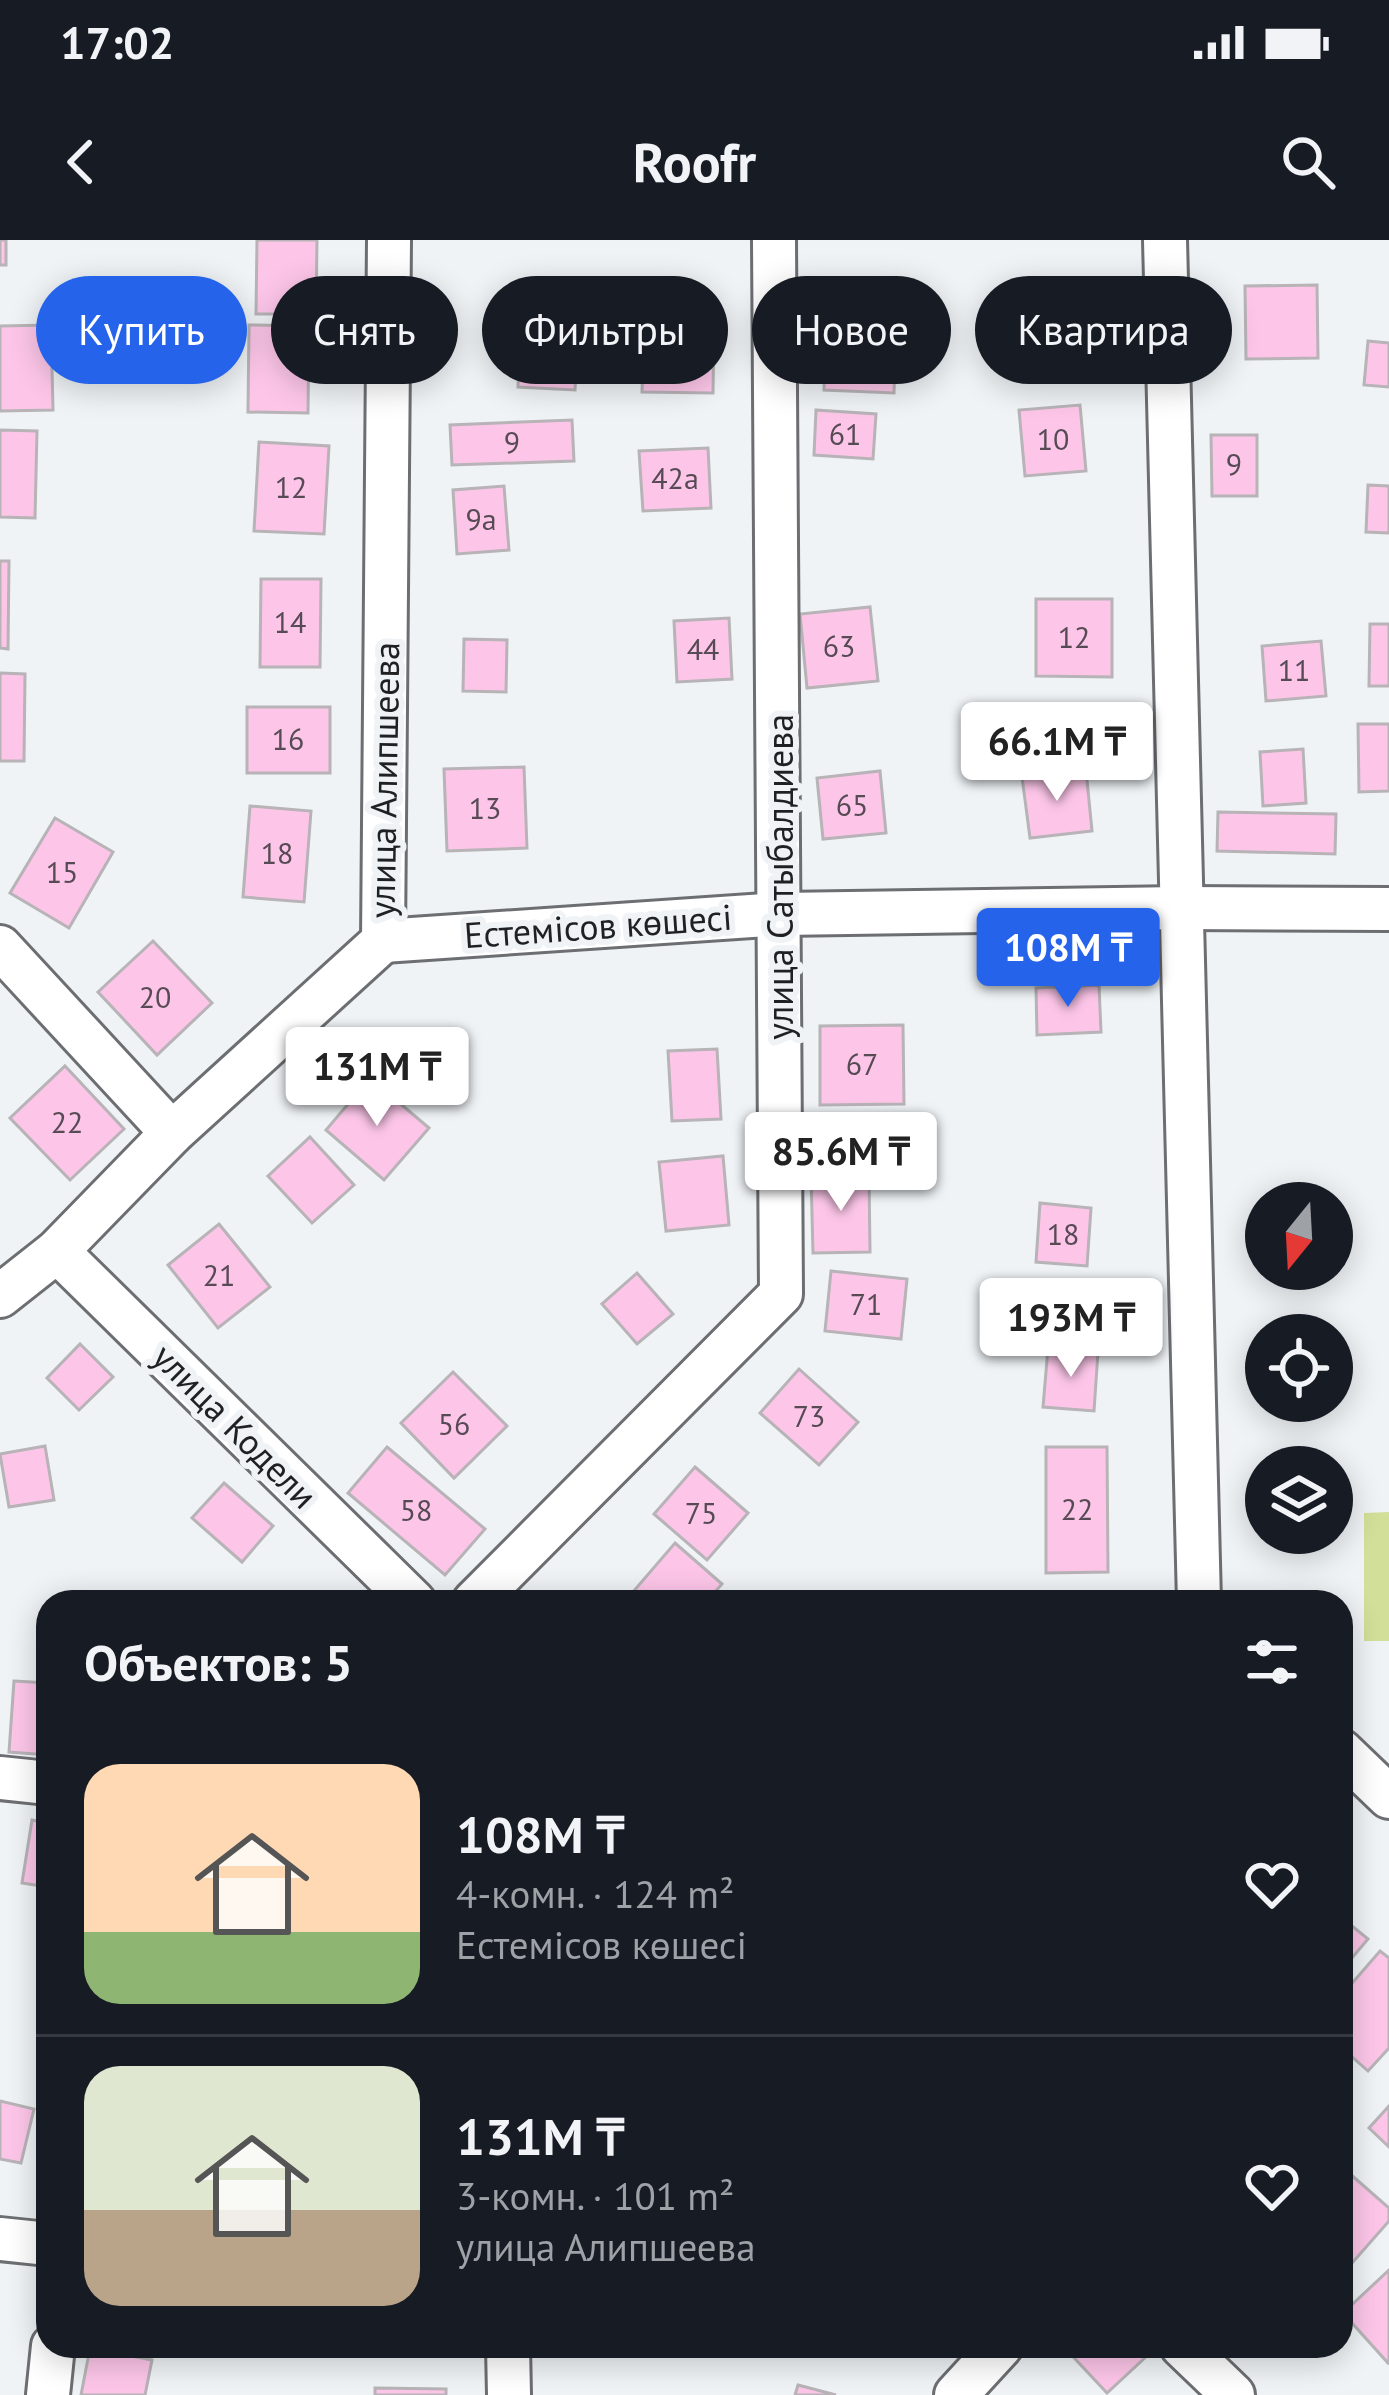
<!DOCTYPE html>
<html lang="ru">
<head>
<meta charset="utf-8">
<style>
	:root { --surface:#171b24; --page:#242831; --text:#f1f3f6; --muted:#9ea1a6; --line:#363941; --accent:#2563eb }
	body { margin:0; font-family:"PT Sans",sans-serif; background:var(--page); color:var(--text); height:100vh; display:flex; flex-direction:column; font-size:45px; white-space:nowrap }
	* { box-sizing:border-box; margin:0 }
	p { font-size:39px; color:var(--muted) }
	.icon { flex:none; width:66px; height:66px; fill:none; stroke:currentColor; stroke-width:2; stroke-linecap:round; stroke-linejoin:round }
	.map { position:relative; flex:1; overflow:hidden }
	.sheet { position:absolute; left:36px; top:1350px; width:1317px; height:768px; display:flex; flex-direction:column; background:var(--surface); border-radius:36px; box-shadow:0 6px 30px #0003 }
	.sheet>* { flex:none }
	.guide { position:absolute; left:36px; top:36px; width:1317px; height:108px; display:flex; gap:24px }
	.needle { width:78px; rotate:198deg }
	.buttons { position:absolute; left:1245px; top:942px; display:grid; gap:24px }
	.buttons a { display:grid; place-items:center; width:108px; height:108px; border-radius:50%; background:var(--surface); box-shadow:0 6px 30px #0003; font-size:60px }
	.price { position:absolute; translate:-50% -102px; padding:0 27px; border-radius:12px; background:#fff; color:#222; font-size:39px; line-height:78px; filter:drop-shadow(0 3px 6px #0008) }
	.price::after { content:''; position:absolute; left:50%; top:72px; width:36px; height:27px; margin-left:-18px; background:inherit; clip-path:polygon(0 0,100% 0,50% 100%) }
	.price.active { background:var(--accent); color:#fff }
	ul { padding:0; list-style:none }
	li { display:flex; align-items:center; gap:36px; height:300px; padding:0 48px }
	li+li { border-top:3px solid var(--line) }
	li span { display:grid; place-items:center; flex:none; width:336px; height:240px; border-radius:36px; color:#555 }
	li>.icon { margin-inline-start:auto }
	span .icon { width:144px; height:144px; fill:#fffc; stroke-width:1 }
	li b { font-size:51px }
	h2 { display:flex; justify-content:space-between; align-items:center; height:144px; padding:0 48px; font-size:51px }
	.chip { padding:0 42px; border-radius:54px; background:var(--surface); box-shadow:0 6px 30px #0003; font-size:42px; line-height:108px }
	.chip.active { background:var(--accent); color:#fff }
	.status { display:flex; justify-content:space-between; align-items:center; height:84px; padding:0 60px; background:var(--surface); direction:ltr }
	.status svg { height:33px; fill:currentColor }
	header { display:flex; justify-content:space-between; align-items:center; height:156px; padding:0 48px; background:var(--surface); font-size:54px; font-weight:700 }
	.map>svg:first-child { display:block }
	.green { fill:#d2df98 }
	.building { fill:#fdc6e9; stroke:#b7b3b6; stroke-width:3 }
	.lines { fill:none; stroke-linecap:round; stroke-linejoin:round }
	.minor-casing { stroke:#6c6e72; stroke-width:48 }
	.minor { stroke:#fff; stroke-width:42 }
	.labels { text-anchor:middle; stroke-width:12; stroke-linejoin:round; paint-order:stroke }
	.number-label { font-size:30px; fill:#564a54 }
	.street-label { font-size:36px; fill:#1f2022; stroke:#eff3f6 }
</style>
</head>
<body>
<div class="status"><b>17:02</b><svg viewBox="0 0 49 12"><path d="M0 12V9h3v3zM5 12V6h3v6zM10 12V3h3v9zM15 12V0h3v12zM26 1h20v11H26zM47 4h2v5h-2z"/></svg></div>
<header><svg class="icon" aria-label="back" viewBox="0 0 24 24"><path d="M15 5l-7 7 7 7"/></svg>Roofr<svg class="icon" aria-label="search" viewBox="0 0 24 24"><circle cx="10" cy="10" r="6"/><path d="M15 15l6 6"/></svg></header>
<div class="map">
<svg width="1389" height="2155" viewBox="0 0 1389 2155">
	<rect width="100%" height="100%" fill="#eff3f6"/>
	<path class="green" d="M 1389,1272 L 1389,1401 L 1364,1401 L 1364,1273 Z"/>
	<g class="building">
		<rect x="0" y="0" width="6" height="25"/>
		<path d="M 257,0 L 317,0 L 316,74 L 256,74 Z"/>
		<path d="M 1317,45 L 1318,118 L 1246,119 L 1245,46 Z"/>
		<path d="M 1012,56 L 1095,57 L 1095,117 L 1012,116 Z"/>
		<path d="M 826,61 L 897,63 L 894,153 L 824,150 Z"/>
		<path d="M 51,85 L 53,170 L 0,171 L 0,86 Z"/>
		<path d="M 249,85 L 309,86 L 308,173 L 248,172 Z"/>
		<path d="M 644,87 L 714,89 L 713,153 L 642,152 Z"/>
		<path d="M 520,98 L 578,100 L 575,150 L 518,147 Z"/>
		<path d="M 1368,101 L 1389,103 L 1389,147 L 1364,145 Z"/>
		<path d="M 1080,165 L 1086,231 L 1025,236 L 1019,170 Z"/>
		<path d="M 816,170 L 876,174 L 873,219 L 814,215 Z"/>
		<path d="M 572,180 L 574,221 L 452,225 L 450,185 Z"/>
		<path d="M 0,190 L 37,191 L 35,278 L 0,277 Z"/>
		<path d="M 1211,195 L 1257,195 L 1257,256 L 1212,256 Z"/>
		<path d="M 259,202 L 329,206 L 324,294 L 254,291 Z"/>
		<path d="M 708,208 L 711,268 L 643,271 L 639,211 Z"/>
		<path d="M 1368,245 L 1389,246 L 1389,293 L 1366,292 Z"/>
		<path d="M 504,246 L 509,310 L 457,314 L 453,250 Z"/>
		<path d="M 0,321 L 9,321 L 8,409 L 0,408 Z"/>
		<path d="M 261,339 L 321,339 L 320,427 L 260,427 Z"/>
		<path d="M 1036,359 L 1112,359 L 1112,437 L 1036,436 Z"/>
		<path d="M 870,367 L 878,441 L 807,448 L 800,374 Z"/>
		<path d="M 729,378 L 732,439 L 677,442 L 674,381 Z"/>
		<path d="M 1370,384 L 1389,384 L 1389,446 L 1369,446 Z"/>
		<path d="M 464,399 L 507,400 L 506,452 L 463,451 Z"/>
		<path d="M 1321,401 L 1326,456 L 1266,461 L 1262,406 Z"/>
		<path d="M 0,433 L 25,434 L 24,521 L 0,521 Z"/>
		<rect x="247" y="467" width="83" height="66"/>
		<path d="M 1358,484 L 1389,484 L 1389,551 L 1359,552 Z"/>
		<path d="M 1303,509 L 1306,563 L 1263,566 L 1260,512 Z"/>
		<path d="M 524,527 L 527,608 L 447,611 L 444,529 Z"/>
		<path d="M 1086,530 L 1092,591 L 1030,598 L 1022,537 Z"/>
		<path d="M 880,531 L 886,593 L 823,599 L 817,538 Z"/>
		<path d="M 250,566 L 311,571 L 304,662 L 243,657 Z"/>
		<path d="M 1218,572 L 1336,574 L 1335,614 L 1217,611 Z"/>
		<path d="M 55,578 L 113,612 L 69,688 L 10,653 Z"/>
		<path d="M 153,701 L 212,763 L 157,815 L 98,752 Z"/>
		<path d="M 1099,745 L 1101,792 L 1037,795 L 1036,748 Z"/>
		<path d="M 903,785 L 904,864 L 820,865 L 820,786 Z"/>
		<path d="M 717,809 L 721,879 L 672,881 L 668,811 Z"/>
		<path d="M 65,826 L 124,889 L 70,940 L 10,878 Z"/>
		<path d="M 370,838 L 429,888 L 384,940 L 326,890 Z"/>
		<path d="M 310,897 L 354,945 L 312,983 L 268,936 Z"/>
		<path d="M 723,916 L 729,985 L 666,991 L 659,922 Z"/>
		<path d="M 869,935 L 870,1012 L 813,1013 L 811,936 Z"/>
		<path d="M 1040,963 L 1091,968 L 1087,1026 L 1036,1022 Z"/>
		<path d="M 219,984 L 270,1047 L 218,1088 L 168,1025 Z"/>
		<path d="M 831,1031 L 907,1039 L 901,1099 L 825,1091 Z"/>
		<path d="M 637,1033 L 673,1074 L 637,1104 L 602,1064 Z"/>
		<path d="M 80,1104 L 113,1137 L 79,1170 L 47,1138 Z"/>
		<path d="M 1048,1108 L 1098,1112 L 1094,1171 L 1043,1167 Z"/>
		<path d="M 799,1129 L 858,1182 L 819,1225 L 760,1173 Z"/>
		<path d="M 453,1132 L 507,1186 L 454,1238 L 401,1183 Z"/>
		<path d="M 45,1206 L 54,1260 L 9,1267 L 0,1214 Z"/>
		<path d="M 387,1207 L 485,1289 L 445,1335 L 348,1253 Z"/>
		<path d="M 1046,1207 L 1107,1207 L 1108,1332 L 1046,1333 Z"/>
		<path d="M 695,1227 L 748,1273 L 707,1320 L 654,1274 Z"/>
		<path d="M 224,1243 L 273,1286 L 242,1322 L 192,1278 Z"/>
		<path d="M 675,1303 L 722,1344 L 706,1362 L 642,1362 L 632,1353 Z"/>
		<path d="M 14,1441 L 48,1443 L 48,1515 L 9,1512 Z"/>
		<path d="M 32,1580 L 48,1583 L 48,1647 L 22,1643 Z"/>
		<path d="M 1341,1677 L 1368,1699 L 1341,1731 Z"/>
		<path d="M 1380,1711 L 1389,1718 L 1389,1808 L 1368,1831 L 1341,1807 L 1341,1756 Z"/>
		<path d="M 0,1861 L 34,1869 L 21,1923 L 0,1919 Z"/>
		<path d="M 1389,1866 L 1389,1907 L 1369,1888 Z"/>
		<path d="M 1341,1926 L 1389,1968 L 1389,1981 L 1353,2022 L 1341,2012 Z"/>
		<path d="M 1389,2030 L 1389,2122 L 1388,2123 L 1343,2073 Z"/>
		<path d="M 1063,2106 L 1140,2106 L 1148,2115 L 1107,2153 Z"/>
		<path d="M 90,2108 L 152,2120 L 145,2155 L 81,2155 Z"/>
		<path d="M 798,2145 L 836,2155 L 795,2155 Z"/>
		<path d="M 375,2148 L 446,2149 L 446,2155 L 375,2155 Z"/>
	</g>
	<g class="lines">
		<defs>
			<g id="minor">
				<path d="M 1165,0 L 1199,1362"/>
				<path d="M 383,701 L 781,674 L 1181,668 L 1389,669"/>
				<path d="M 0,707 L 172,893"/>
				<path d="M 57,1011 L 414,1362"/>
				<path d="M 0,1056 L 57,1011 L 172,893 L 383,701 L 389,0"/>
				<path d="M 474,1362 L 781,1054 L 774,0"/>
				<path d="M 1341,1511 L 1389,1557"/>
				<path d="M 0,1538 L 48,1543"/>
				<path d="M 0,1999 L 48,2004"/>
				<path d="M 508,2106 L 509,2155"/>
				<path d="M 1182,2106 L 1233,2155"/>
				<path d="M 48,2155 L 53,2106"/>
				<path d="M 956,2155 L 1001,2106"/>
			</g>
		</defs>
		<use href="#minor" class="minor-casing"/>
		<use href="#minor" class="minor"/>
	</g>
	<g class="labels">
		<g class="number-label">
			<text x="845" y="205">61</text>
			<text x="1053" y="210">10</text>
			<text x="512" y="213">9</text>
			<text x="1234" y="235">9</text>
			<text x="675" y="249">42а</text>
			<text x="291" y="258">12</text>
			<text x="481" y="290">9а</text>
			<text x="290" y="393">14</text>
			<text x="1074" y="408">12</text>
			<text x="839" y="417">63</text>
			<text x="703" y="420">44</text>
			<text x="1294" y="441">11</text>
			<text x="288" y="510">16</text>
			<text x="852" y="576">65</text>
			<text x="485" y="579">13</text>
			<text x="277" y="624">18</text>
			<text x="62" y="643">15</text>
			<text x="155" y="768">20</text>
			<text x="862" y="835">67</text>
			<text x="67" y="893">22</text>
			<text x="1063" y="1005">18</text>
			<text x="219" y="1046">21</text>
			<text x="866" y="1075">71</text>
			<text x="809" y="1187">73</text>
			<text x="454" y="1195">56</text>
			<text x="1077" y="1280">22</text>
			<text x="416" y="1281">58</text>
			<text x="701" y="1284">75</text>
		</g>
		<g class="street-label">
			<text transform="translate(384 540) rotate(-89)" y="13">улица Алипшеева</text>
			<text transform="translate(780 637) rotate(-90)" y="13">улица Сатыбалдиева</text>
			<text transform="translate(598 686) rotate(-4)" y="13">Естемісов көшесі</text>
			<text transform="translate(235 1186) rotate(45)" y="13">улица Кодели</text>
		</g>
	</g>
</svg>
<div class="buttons">
<a><svg class="needle" viewBox="-14 -14 28 28"><path d="M0-13l5 13h-10z" fill="#e53935"/><path d="M0 13l5-13h-10z" fill="#9ea1a6"/></svg></a>
<a><svg class="icon" aria-label="locate" viewBox="0 0 24 24"><circle cx="12" cy="12" r="6"/><path d="M12 2v4M12 18v4M2 12h4M18 12h4"/></svg></a>
<a><svg class="icon" aria-label="layers" viewBox="0 0 24 24"><path d="M12 4l9 5-9 5-9-5zM3 14l9 5 9-5"/></svg></a>
</div>
<b class="price" style="left:1057px;top:564px">66.1M ₸</b>
<b class="price active" style="left:1068px;top:770px">108M ₸</b>
<b class="price" style="left:377px;top:889px">131M ₸</b>
<b class="price" style="left:841px;top:974px">85.6M ₸</b>
<b class="price" style="left:1071px;top:1140px">193M ₸</b>
<div class="guide">
<a class="chip active">Купить</a>
<a class="chip">Снять</a>
<a class="chip">Фильтры</a>
<a class="chip">Новое</a>
<a class="chip">Квартира</a>
</div>
<section class="sheet">
<h2>Объектов: 5<svg class="icon" aria-label="filters" viewBox="0 0 24 24"><path d="M4 7h16M4 17h16"/><circle cx="9" cy="7" r="2"/><circle cx="15" cy="17" r="2"/></svg></h2>
<ul>
<li><span style="background:linear-gradient(#ffd9b3 70%,#8fb573 0)"><svg class="icon" aria-label="home" viewBox="0 0 24 24"><path d="M3 11l9-7 9 7M6 9v11h12V9"/></svg></span><div><b>108M ₸</b><p>4-комн. · 124 m²</p><p>Естемісов көшесі</p></div><svg class="icon" aria-label="heart" viewBox="0 0 24 24"><path d="M12 20l-8-8c-3-5 5-10 8-4 3-6 11-1 8 4z"/></svg></li>
<li><span style="background:linear-gradient(#dfe7d0 60%,#b9a48a 0)"><svg class="icon" aria-label="home" viewBox="0 0 24 24"><path d="M3 11l9-7 9 7M6 9v11h12V9"/></svg></span><div><b>131M ₸</b><p>3-комн. · 101 m²</p><p>улица Алипшеева</p></div><svg class="icon" aria-label="heart" viewBox="0 0 24 24"><path d="M12 20l-8-8c-3-5 5-10 8-4 3-6 11-1 8 4z"/></svg></li>
</ul>
</section>
</div>
</body>
</html>
